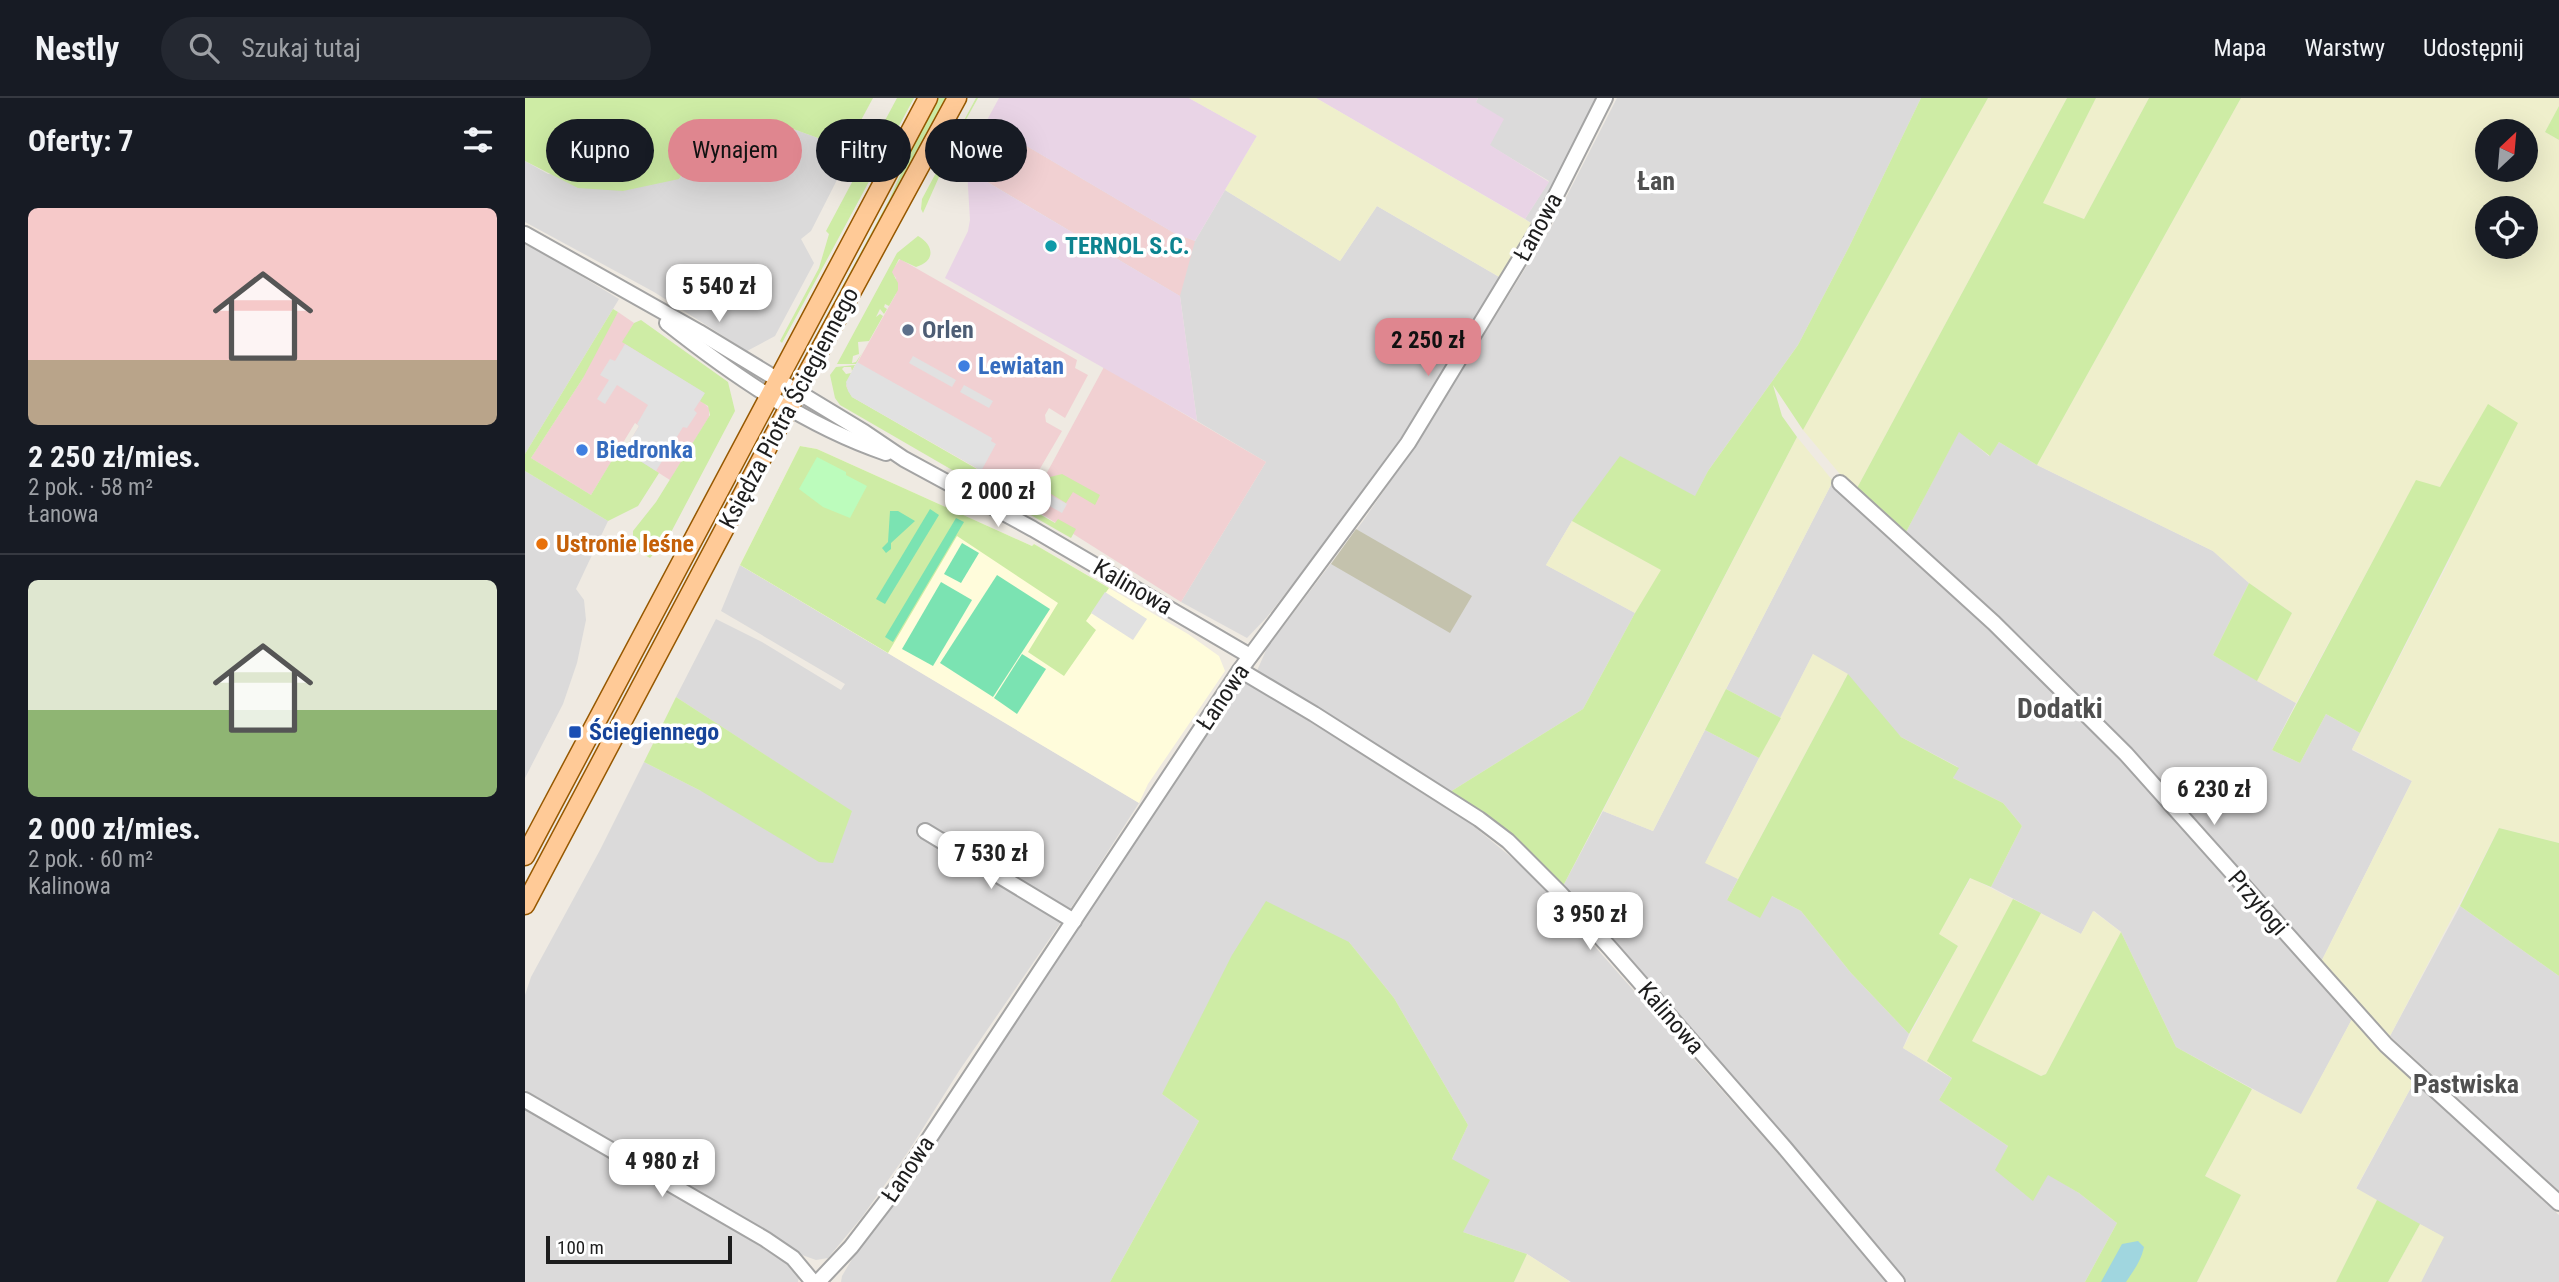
<!DOCTYPE html>
<html lang="pl">
<head>
<meta charset="utf-8">
<style>
	:root { --surface:#171b24; --page:#242831; --text:#f1f3f6; --muted:#9ea1a6; --line:#363941; --accent:#df868f }
	body { margin:0; font-family:"Roboto Condensed",sans-serif; background:var(--page); color:var(--text); height:100vh; display:flex; flex-direction:column; font-size:26px; white-space:nowrap }
	* { box-sizing:border-box; margin:0 }
	p { font-size:23px; color:var(--muted) }
	.icon { flex:none; width:38px; height:38px; fill:none; stroke:currentColor; stroke-width:2; stroke-linecap:round; stroke-linejoin:round }
	.map { position:relative; flex:1; overflow:hidden }
	.drawer { display:flex; flex-direction:column; background:var(--surface); width:525px }
	.drawer>* { flex:none }
	.hud { position:absolute; left:21px; top:21px; width:665px; height:63px; display:flex; gap:14px }
	.needle { width:46px; rotate:26deg }
	.tools { position:absolute; left:1950px; top:21px; display:grid; gap:14px }
	.tools a { display:grid; place-items:center; width:63px; height:63px; border-radius:50%; background:var(--surface); box-shadow:0 7px 28px #0002; font-size:35px }
	.scale { position:absolute; left:21px; bottom:18px; width:186px; box-sizing:border-box; padding-left:7px; border:4px solid #1d1d1d; border-top:0; font-size:19px; line-height:24px; white-space:nowrap; color:#1d1d1d; -webkit-text-stroke:5px #fff; paint-order:stroke }
	.price { position:absolute; translate:-50% -60px; padding:0 16px; border-radius:14px; background:#fff; color:#222; font-size:23px; line-height:46px; filter:drop-shadow(0 2px 4px #0008) }
	.price::after { content:''; position:absolute; left:50%; top:42px; width:21px; height:16px; margin-left:-10px; background:inherit; clip-path:polygon(0 0,100% 0,50% 100%) }
	.price.current { background:var(--accent); color:#111 }
	ul { padding:0; list-style:none }
	li { display:grid; align-content:center; gap:14px; height:371px; padding:0 28px }
	li+li { border-top:2px solid var(--line) }
	li span { display:grid; place-items:center; height:217px; border-radius:10px; color:#555 }
	li>.icon { margin-inline-start:auto }
	span .icon { width:126px; height:126px; fill:#fffc; stroke-width:1 }
	li b { font-size:30px }
	h2 { display:flex; justify-content:space-between; align-items:center; height:84px; padding:0 28px; font-size:30px }
	.chip { padding:0 24px; border-radius:32px; background:var(--surface); box-shadow:0 7px 28px #0002; font-size:24px; line-height:63px }
	.chip.current { background:var(--accent); color:#111 }
	header { display:flex; align-items:center; gap:42px; box-sizing:border-box; height:98px; padding:0 35px; background:var(--surface); border-bottom:2px solid var(--line) }
	header strong { font-size:33px }
	nav { display:flex; gap:38px; margin-inline-start:auto; font-size:24px }
	.search { width:490px; height:63px; background:var(--page); display:flex; align-items:center; gap:18px; box-sizing:border-box; padding:0 24px; border-radius:38px; color:var(--muted); font-size:26px }
	main { display:flex; flex:1; min-height:0 }
	.map>svg:first-child { display:block }
	.residential { fill:#dbdada }
	.commercial { fill:#f1d0d2 }
	.industrial { fill:#e9d4e6 }
	.education { fill:#fffcdb }
	.construction { fill:#c4c2ad }
	.farmland { fill:#efefcc; fill-rule:evenodd }
	.grass { fill:#ceeca5 }
	.park { fill:#bcfcbc }
	.pitch { fill:#7be3b2 }
	.parking { fill:#e1e1e1 }
	.water { fill:#a0d6df }
	.lines { fill:none; stroke-linecap:round; stroke-linejoin:round }
	.minor-casing { stroke:#a4a4a4; stroke-width:18 }
	.major-casing { stroke:#965800; stroke-width:21 }
	.minor { stroke:#fff; stroke-width:14 }
	.major { stroke:#ffca97; stroke-width:18 }
	.culture-dot { fill:#0f9aa8; stroke:#fff; stroke-width:2.5 }
	.service-dot { fill:#5c6f8a; stroke:#fff; stroke-width:2.5 }
	.shop-dot { fill:#3f7fe0; stroke:#fff; stroke-width:2.5 }
	.food-dot { fill:#e8710a; stroke:#fff; stroke-width:2.5 }
	.transit-dot { fill:#1a4fb4; stroke:#fff; stroke-width:2.5 }
	.labels { text-anchor:middle; stroke-width:7; stroke-linejoin:round; paint-order:stroke }
	.street-label { font-size:24px; fill:#1d1d1d; stroke:#fff }
	.culture-label { font-size:24px; font-weight:bold; fill:#0d838f; stroke:#fff; text-anchor:start }
	.service-label { font-size:24px; font-weight:bold; fill:#4e5e75; stroke:#fff; text-anchor:start }
	.shop-label { font-size:24px; font-weight:bold; fill:#366cbe; stroke:#fff; text-anchor:start }
	.food-label { font-size:24px; font-weight:bold; fill:#c56008; stroke:#fff; text-anchor:start }
	.transit-label { font-size:24px; font-weight:bold; fill:#164399; stroke:#fff; text-anchor:start }
	.neighbourhood-label { font-size:26px; font-weight:bold; fill:#505050; stroke:#fff }
	.quarter-label { font-size:28px; font-weight:bold; fill:#505050; stroke:#fff }
</style>
</head>
<body>
<header>
<strong>Nestly</strong>
<div class="search"><svg class="icon" aria-label="search" viewBox="0 0 24 24"><circle cx="10" cy="10" r="6"/><path d="M15 15l6 6"/></svg>Szukaj tutaj</div>
<nav><a>Mapa</a><a>Warstwy</a><a>Udostępnij</a></nav>
</header>
<main>
<section class="drawer">
<h2>Oferty: 7<svg class="icon" aria-label="filters" viewBox="0 0 24 24"><path d="M4 7h16M4 17h16"/><circle cx="9" cy="7" r="2"/><circle cx="15" cy="17" r="2"/></svg></h2>
<ul>
<li><span style="background:linear-gradient(#f6c9c9 70%,#b9a48a 0)"><svg class="icon" aria-label="home" viewBox="0 0 24 24"><path d="M3 11l9-7 9 7M6 9v11h12V9"/></svg></span><div><b>2 250 zł/mies.</b><p>2 pok. · 58 m²</p><p>Łanowa</p></div></li>
<li><span style="background:linear-gradient(#dfe7d0 60%,#8fb573 0)"><svg class="icon" aria-label="home" viewBox="0 0 24 24"><path d="M3 11l9-7 9 7M6 9v11h12V9"/></svg></span><div><b>2 000 zł/mies.</b><p>2 pok. · 60 m²</p><p>Kalinowa</p></div></li>
</ul>
</section>
<div class="map">
<svg width="2034" height="1184" viewBox="0 0 2034 1184">
	<rect width="100%" height="100%" fill="#efeae2"/>
	<g class="residential">
		<path d="M 953,0 L 1071,0 L 1034,75 L 1006,125 L 1000,121 L 1024,83 L 964,47 L 951,4 Z"/>
		<path d="M 1092,0 L 1396,0 L 1324,149 L 1273,247 L 1183,373 L 1170,399 L 1047,423 L 1021,467 L 1110,515 L 1058,611 L 925,694 L 781,603 L 731,575 L 742,550 L 838,423 L 887,352 L 936,274 L 1026,129 Z"/>
		<path d="M 461,24 L 649,135 L 670,143 L 700,92 L 815,163 L 852,108 L 976,180 L 891,322 L 814,426 L 742,519 L 722,540 L 656,504 L 741,364 L 672,323 L 655,198 L 444,73 Z"/>
		<path d="M 268,31 L 321,50 L 314,78 L 286,133 L 276,141 L 289,165 L 250,238 L 222,253 L 129,194 L 0,124 L 0,63 L 23,76 L 154,81 L 185,34 L 213,45 Z"/>
		<path d="M 0,144 L 94,201 L 0,356 Z"/>
		<path d="M 1434,333 L 1464,358 L 1474,344 L 1512,367 L 1688,453 L 1724,485 L 1688,557 L 1771,605 L 1747,652 L 1775,665 L 1801,616 L 1835,635 L 1827,652 L 1887,683 L 1796,864 L 1574,617 L 1467,515 L 1380,436 Z"/>
		<path d="M 0,373 L 83,423 L 51,491 L 59,502 L 61,522 L 52,565 L 38,606 L 0,680 Z"/>
		<path d="M 1308,383 L 1491,554 L 1623,688 L 1723,807 L 1805,892 L 1827,921 L 1776,1017 L 1651,949 L 1596,834 L 1569,813 L 1556,836 L 1466,789 L 1497,728 L 1478,705 L 1428,680 L 1433,669 L 1376,639 L 1288,556 L 1256,620 L 1201,591 Z"/>
		<path d="M 215,467 L 614,705 L 558,792 L 434,973 L 383,1054 L 337,1119 L 303,1160 L 291,1162 L 277,1157 L 0,992 L 0,897 L 6,879 L 75,752 L 119,664 L 176,693 L 326,713 L 151,599 L 191,521 L 237,544 L 316,592 L 320,586 L 196,513 Z"/>
		<path d="M 722,584 L 946,726 L 1004,774 L 1366,1184 L 1046,1184 L 1002,1156 L 938,1134 L 927,1061 L 943,1027 L 869,900 L 824,844 L 637,996 L 674,1023 L 585,1184 L 316,1184 L 317,1178 L 336,1146 L 384,1082 L 714,585 Z"/>
		<path d="M 1180,632 L 1234,660 L 1181,764 L 1213,781 L 1202,802 L 1247,798 L 1276,813 L 1326,875 L 1384,936 L 1378,950 L 1427,980 L 1414,1002 L 1483,1048 L 1471,1072 L 1523,1076 L 1554,1095 L 1592,1125 L 1560,1184 L 1381,1184 L 1119,879 L 1038,788 L 1078,713 L 1128,733 Z"/>
		<path d="M 1935,808 L 2034,878 L 2034,1093 L 1865,938 Z"/>
		<path d="M 1889,984 L 2034,1117 L 2034,1184 L 1896,1184 L 1918,1139 L 1831,1091 Z"/>
		<path d="M 0,1011 L 230,1145 L 262,1166 L 274,1179 L 273,1184 L 0,1184 Z"/>
	</g>
	<g class="commercial">
		<path d="M 461,24 L 649,135 L 670,143 L 655,198 L 444,73 Z"/>
		<path d="M 375,161 L 552,262 L 550,270 L 563,277 L 540,320 L 524,310 L 520,317 L 521,324 L 537,333 L 499,398 L 482,388 L 478,390 L 455,377 L 452,370 L 330,300 L 321,288 L 331,267 L 371,196 L 371,180 L 366,174 Z"/>
		<path d="M 93,214 L 109,225 L 98,244 L 180,295 L 179,305 L 184,310 L 184,319 L 145,382 L 99,353 L 114,328 L 110,325 L 66,397 L 6,360 L 58,280 L 62,266 Z"/>
		<path d="M 579,269 L 741,364 L 656,504 L 504,408 Z"/>
	</g>
	<g class="industrial">
		<path d="M 474,0 L 664,0 L 732,38 L 670,143 L 649,135 L 461,24 Z"/>
		<path d="M 791,0 L 953,0 L 951,4 L 979,21 L 965,47 L 1024,84 L 1000,121 Z"/>
		<path d="M 442,72 L 655,198 L 672,323 L 420,180 L 443,133 L 445,122 Z"/>
	</g>
	<path class="education" d="M 275,348 L 292,351 L 507,448 L 509,446 L 514,449 L 663,536 L 694,558 L 700,573 L 623,686 L 614,705 L 215,467 Z"/>
	<path class="construction" d="M 831,431 L 947,498 L 925,535 L 806,466 Z"/>
	<g class="farmland">
		<path d="M 664,0 L 791,0 L 1006,125 L 976,180 L 852,108 L 815,163 L 700,92 L 732,38 Z"/>
		<path d="M 1463,0 L 1542,0 L 1331,392 L 1319,381 L 1278,332 Z"/>
		<path d="M 1571,0 L 1624,0 L 1559,121 L 1517,105 Z"/>
		<path d="M 1716,0 L 2034,0 L 2034,8 L 2020,34 L 2034,42 L 2034,745 L 1974,730 L 1865,938 L 1796,864 L 1887,683 L 1827,651 L 1926,460 L 1963,307 L 1915,389 L 1891,383 L 1771,605 L 1732,583 L 1767,515 L 1724,485 L 1688,453 L 1512,367 ZM 1962,33 L 2000,33 L 2000,72 L 1962,72 ZM 1962,110 L 2000,110 L 2000,149 L 1962,149 Z"/>
		<path d="M 1272,339 L 1308,383 L 1128,733 L 1078,713 Z"/>
		<path d="M 1047,423 L 1137,472 L 1110,515 L 1021,467 Z"/>
		<path d="M 1288,556 L 1323,576 L 1213,781 L 1180,765 Z"/>
		<path d="M 1446,780 L 1556,836 L 1568,813 L 1596,834 L 1528,963 L 1521,976 L 1516,978 L 1447,943 L 1427,980 L 1378,950 L 1433,848 L 1413,837 Z"/>
		<path d="M 1827,921 L 1889,984 L 1831,1090 L 1852,1102 L 1811,1184 L 1672,1184 L 1716,1097 L 1680,1078 L 1727,991 L 1776,1016 Z"/>
		<path d="M 1895,1126 L 1919,1139 L 1896,1184 L 1863,1184 Z"/>
		<path d="M 1002,1156 L 1044,1183 L 1043,1184 L 989,1184 Z"/>
	</g>
	<g class="grass">
		<path d="M 0,0 L 348,0 L 321,50 L 268,31 L 213,45 L 185,34 L 154,81 L 98,93 L 53,90 L 0,63 Z"/>
		<path d="M 372,0 L 389,0 L 257,245 L 255,243 L 294,170 L 304,136 L 301,133 Z"/>
		<path d="M 413,0 L 423,0 L 282,259 L 280,258 L 365,100 L 391,41 Z"/>
		<path d="M 451,0 L 453,0 L 434,34 L 398,115 L 396,111 L 397,101 Z"/>
		<path d="M 1396,0 L 1463,0 L 1278,332 L 1248,287 L 1257,318 L 1272,339 L 1038,788 L 968,722 L 925,694 L 1058,611 L 1110,515 L 1136,472 L 1047,423 L 1095,358 L 1170,398 L 1183,373 L 1273,247 L 1324,149 Z"/>
		<path d="M 1542,0 L 1571,0 L 1518,105 L 1559,121 L 1624,0 L 1716,0 L 1512,367 L 1474,344 L 1465,358 L 1434,334 L 1380,436 L 1331,392 Z"/>
		<path d="M 2034,8 L 2034,42 L 2020,34 Z"/>
		<path d="M 393,138 C 409,147 411,163 391,169 L 374,161 L 367,174 L 373,185 L 373,192 L 364,208 L 360,206 L 359,209 L 362,211 L 359,216 L 355,211 L 351,219 L 355,216 L 358,218 L 344,243 L 333,244 L 334,256 L 328,258 L 327,265 L 331,264 L 337,255 L 331,266 L 312,266 L 372,155 Z"/>
		<path d="M 88,211 L 93,214 L 58,280 L 6,360 L 66,397 L 95,349 L 134,375 L 113,408 L 83,423 L 0,373 L 0,356 Z"/>
		<path d="M 116,222 L 203,284 L 210,313 L 143,440 L 125,460 L 111,452 L 108,445 L 108,433 L 131,404 L 185,317 L 183,308 L 175,303 L 179,295 L 97,244 L 109,225 Z"/>
		<path d="M 330,267 L 327,273 L 326,269 L 319,269 L 317,271 L 321,276 L 326,275 L 321,288 L 327,299 L 452,371 L 453,380 L 451,382 L 441,380 L 315,307 L 310,300 L 305,277 L 311,269 Z"/>
		<path d="M 1963,306 L 1993,325 L 1835,635 L 1801,616 L 1775,665 L 1747,652 L 1891,382 L 1915,389 Z"/>
		<path d="M 275,348 L 292,351 L 507,448 L 509,446 L 584,490 L 561,523 L 571,532 L 539,578 L 503,554 L 533,505 L 432,438 L 363,555 L 215,467 Z"/>
		<path d="M 537,376 L 575,397 L 570,407 L 548,394 L 541,405 L 518,391 L 525,379 Z"/>
		<path d="M 506,411 L 530,425 L 533,421 L 551,431 L 546,440 L 504,416 Z"/>
		<path d="M 1724,485 L 1767,515 L 1732,583 L 1688,557 Z"/>
		<path d="M 1323,576 L 1376,639 L 1434,670 L 1428,680 L 1478,705 L 1497,728 L 1466,789 L 1445,780 L 1414,836 L 1433,848 L 1384,936 L 1326,875 L 1276,813 L 1247,798 L 1235,820 L 1202,802 Z"/>
		<path d="M 1201,591 L 1256,620 L 1234,660 L 1180,632 Z"/>
		<path d="M 151,599 L 327,713 L 308,765 L 294,764 L 176,693 L 119,664 Z"/>
		<path d="M 1974,730 L 2034,745 L 2034,878 L 1935,808 Z"/>
		<path d="M 1488,801 L 1516,815 L 1447,943 L 1516,978 L 1521,976 L 1596,834 L 1651,949 L 1727,991 L 1680,1078 L 1716,1097 L 1672,1184 L 1560,1184 L 1592,1125 L 1554,1095 L 1523,1077 L 1508,1103 L 1470,1072 L 1483,1048 L 1414,1002 L 1427,980 L 1402,963 Z"/>
		<path d="M 741,803 L 824,844 L 869,900 L 943,1027 L 927,1061 L 965,1082 L 938,1134 L 1002,1156 L 989,1184 L 585,1184 L 674,1023 L 637,996 L 707,857 Z"/>
		<path d="M 1852,1102 L 1895,1126 L 1863,1184 L 1811,1184 Z"/>
	</g>
	<path class="park" d="M 292,359 L 321,374 L 321,377 L 342,388 L 325,420 L 298,409 L 274,391 Z"/>
	<g class="pitch">
		<path d="M 405,411 L 414,417 L 360,506 L 351,501 Z"/>
		<path d="M 365,413 L 373,413 L 390,423 L 366,445 L 366,451 L 361,455 L 357,450 L 363,444 Z"/>
		<path d="M 431,420 L 439,424 L 368,544 L 360,539 Z"/>
		<path d="M 437,445 L 454,455 L 436,485 L 419,476 Z"/>
		<path d="M 472,477 L 525,511 L 468,599 L 415,565 Z"/>
		<path d="M 416,484 L 447,502 L 408,568 L 377,551 Z"/>
		<path d="M 497,556 L 521,571 L 492,616 L 469,600 Z"/>
	</g>
	<g class="parking">
		<path d="M 100,246 L 180,295 L 169,312 L 172,315 L 162,330 L 158,329 L 131,373 L 99,353 L 114,328 L 112,326 L 123,307 L 92,287 L 80,306 L 72,301 L 84,282 L 75,277 L 85,261 L 90,263 Z"/>
		<path d="M 388,258 L 431,282 L 427,289 L 384,265 Z"/>
		<path d="M 332,264 L 467,340 L 466,343 L 471,346 L 455,375 L 452,370 L 327,299 L 323,293 L 321,284 Z"/>
		<path d="M 439,287 L 468,303 L 464,310 L 435,294 Z"/>
		<path d="M 520,394 L 542,406 L 537,415 L 512,401 L 515,401 Z"/>
		<path d="M 580,494 L 622,521 L 608,542 L 566,515 Z"/>
	</g>
	<path class="water" d="M 1613,1143 L 1619,1149 C 1616,1163 1609,1172 1601,1184 L 1576,1184 L 1597,1146 Z"/>
	<g class="lines">
		<defs>
			<g id="minor">
				<path d="M 0,136 L 174,234 L 339,334 L 379,361 L 508,431 L 725,558"/>
				<path d="M 142,225 C 208,277 281,328 361,355"/>
				<path d="M 1315,385 L 1469,525 L 1601,656 L 1861,947 L 2034,1105"/>
				<path d="M 715,572 L 789,616 L 954,721 L 983,743 L 1035,795 L 1085,850 L 1259,1049 L 1372,1184"/>
				<path d="M 400,733 L 549,823"/>
				<path d="M 0,1002 L 240,1141 L 268,1160 L 288,1184"/>
				<path d="M 293,1184 L 326,1149 L 372,1089 L 715,572 L 883,345 L 1018,123 L 1080,0"/>
			</g>
			<g id="major">
				<path d="M 0,758 L 403,0"/>
				<path d="M 0,807 L 264,309 L 432,0"/>
			</g>
		</defs>
		<use href="#minor" class="minor-casing"/>
		<use href="#major" class="major-casing"/>
		<use href="#minor" class="minor"/>
		<use href="#major" class="major"/>
	</g>
	<circle class="culture-dot" cx="526" cy="148" r="7"/>
	<circle class="service-dot" cx="383" cy="232" r="7"/>
	<g class="shop-dot">
		<circle cx="439" cy="268" r="7"/>
		<circle cx="57" cy="352" r="7"/>
	</g>
	<circle class="food-dot" cx="17" cy="446" r="7"/>
	<rect class="transit-dot" x="43" y="627" width="14" height="14" rx="3.5"/>
	<g class="labels">
		<g class="street-label">
			<text transform="translate(1013 129) rotate(-61)" y="8">Łanowa</text>
			<text transform="translate(264 310) rotate(-62)" y="8">Księdza Piotra Ściegiennego</text>
			<text transform="translate(608 489) rotate(30)" y="8">Kalinowa</text>
			<text transform="translate(698 599) rotate(-56)" y="8">Łanowa</text>
			<text transform="translate(1733 805) rotate(49)" y="8">Przyłogi</text>
			<text transform="translate(1146 920) rotate(49)" y="8">Kalinowa</text>
			<text transform="translate(383 1071) rotate(-56)" y="8">Łanowa</text>
		</g>
		<g class="culture-label">
			<text x="540" y="156">TERNOL S.C.</text>
		</g>
		<g class="service-label">
			<text x="397" y="240">Orlen</text>
		</g>
		<g class="shop-label">
			<text x="453" y="276">Lewiatan</text>
			<text x="71" y="360">Biedronka</text>
		</g>
		<g class="food-label">
			<text x="31" y="454">Ustronie leśne</text>
		</g>
		<g class="transit-label">
			<text x="64" y="642">Ściegiennego</text>
		</g>
		<g class="neighbourhood-label">
			<text x="1131" y="92">Łan</text>
			<text x="1941" y="995">Pastwiska</text>
		</g>
		<g class="quarter-label">
			<text x="1535" y="620">Dodatki</text>
		</g>
	</g>
</svg>
<div class="tools">
<a><svg class="needle" viewBox="-14 -14 28 28"><path d="M0-13l5 13h-10z" fill="#e53935"/><path d="M0 13l5-13h-10z" fill="#9ea1a6"/></svg></a>
<a><svg class="icon" aria-label="locate" viewBox="0 0 24 24"><circle cx="12" cy="12" r="6"/><path d="M12 2v4M12 18v4M2 12h4M18 12h4"/></svg></a>
</div>
<div class="scale">100 m</div>
<b class="price" style="left:194px;top:226px">5 540 zł</b>
<b class="price current" style="left:903px;top:280px">2 250 zł</b>
<b class="price" style="left:473px;top:431px">2 000 zł</b>
<b class="price" style="left:1689px;top:729px">6 230 zł</b>
<b class="price" style="left:466px;top:793px">7 530 zł</b>
<b class="price" style="left:1065px;top:854px">3 950 zł</b>
<b class="price" style="left:137px;top:1101px">4 980 zł</b>
<div class="hud">
<a class="chip">Kupno</a>
<a class="chip current">Wynajem</a>
<a class="chip">Filtry</a>
<a class="chip">Nowe</a>
</div>
</div>
</main>
</body>
</html>
